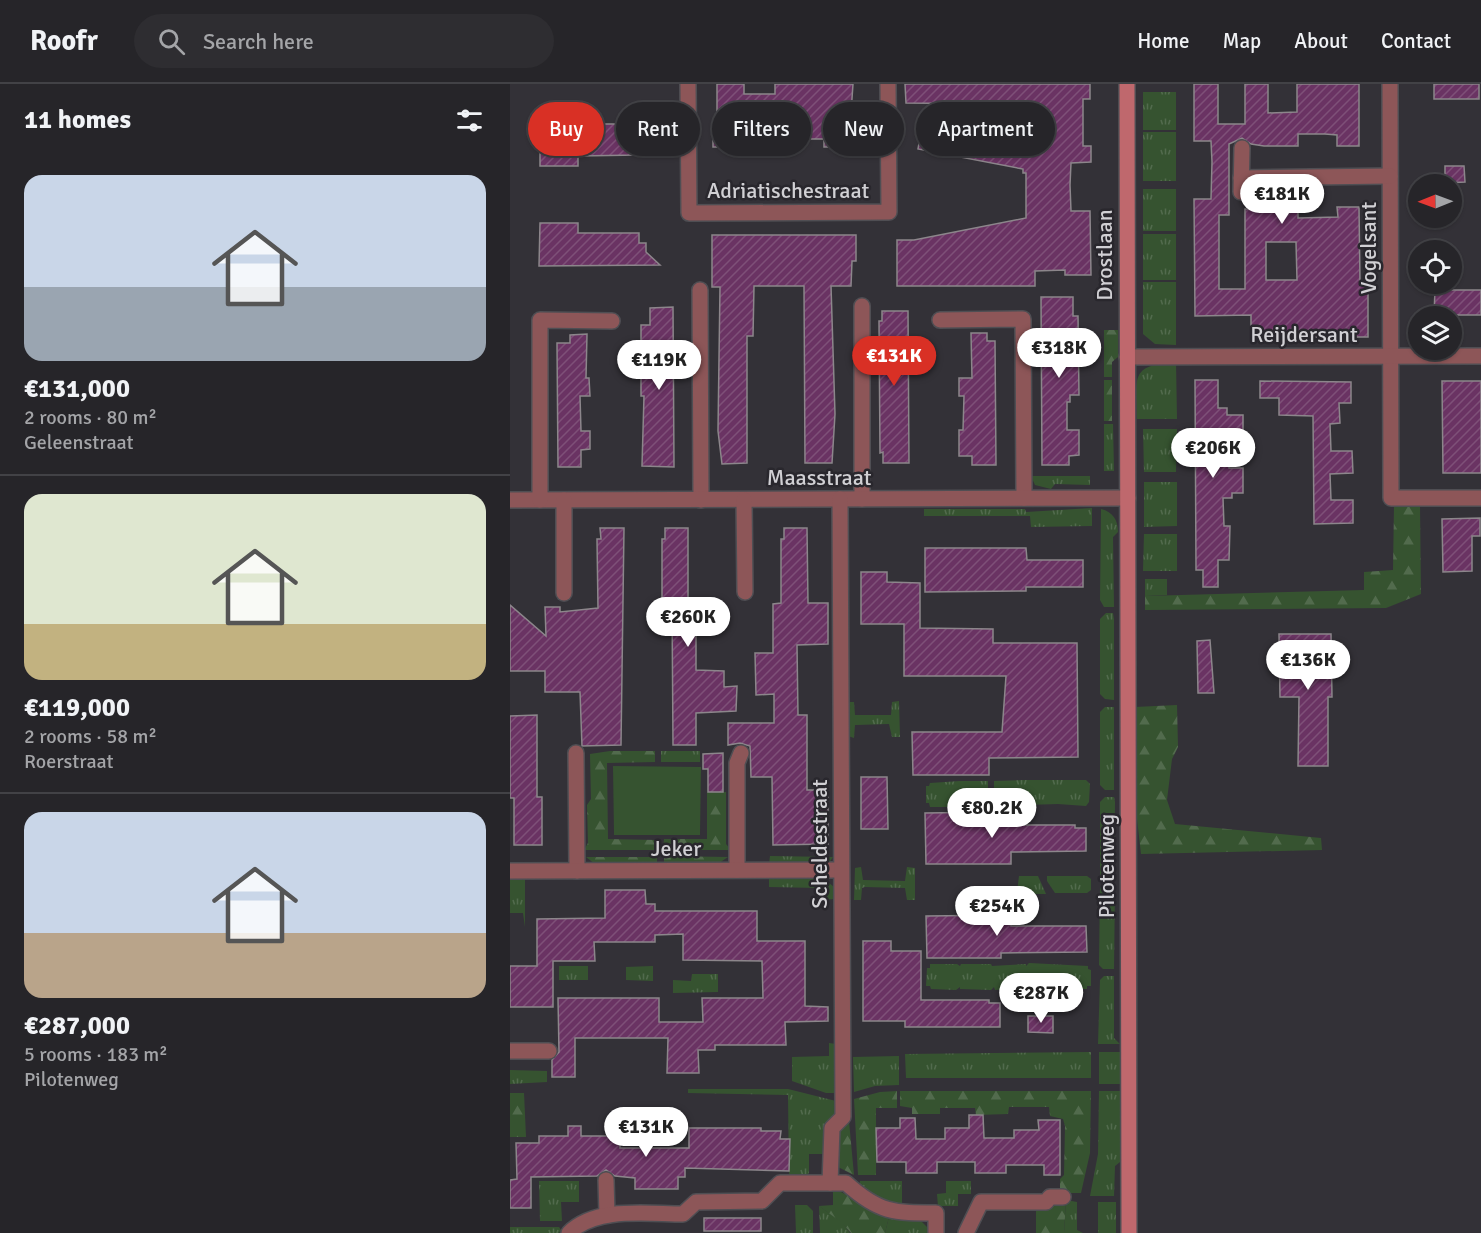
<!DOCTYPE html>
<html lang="en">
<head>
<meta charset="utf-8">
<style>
	:root { --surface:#262529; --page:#2e2d31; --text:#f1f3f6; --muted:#a4a5a8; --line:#424246; --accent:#d93025 }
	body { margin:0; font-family:Signika,sans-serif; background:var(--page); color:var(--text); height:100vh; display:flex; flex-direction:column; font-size:22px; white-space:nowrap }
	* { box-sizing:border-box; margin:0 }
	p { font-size:20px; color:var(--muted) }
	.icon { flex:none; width:33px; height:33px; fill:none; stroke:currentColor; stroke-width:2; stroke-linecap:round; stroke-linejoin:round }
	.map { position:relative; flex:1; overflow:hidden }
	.details { display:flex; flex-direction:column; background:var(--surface); width:510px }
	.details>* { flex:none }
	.top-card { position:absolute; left:18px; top:18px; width:570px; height:54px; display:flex; gap:12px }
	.needle { width:39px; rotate:269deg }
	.tools { position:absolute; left:898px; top:90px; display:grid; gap:12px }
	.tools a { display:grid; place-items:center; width:54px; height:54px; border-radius:50%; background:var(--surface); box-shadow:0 2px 4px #0004,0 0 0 2px var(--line); font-size:30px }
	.price { position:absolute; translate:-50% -51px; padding:0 14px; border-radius:21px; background:#fff; color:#222; font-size:20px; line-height:39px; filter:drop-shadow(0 2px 3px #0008) }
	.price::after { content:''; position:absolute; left:50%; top:36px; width:18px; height:14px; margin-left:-9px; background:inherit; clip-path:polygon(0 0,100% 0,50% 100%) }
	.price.selected { background:var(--accent); color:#fff }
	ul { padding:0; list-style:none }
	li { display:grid; align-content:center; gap:12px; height:318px; padding:0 24px }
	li+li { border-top:2px solid var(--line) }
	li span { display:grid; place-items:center; height:186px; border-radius:18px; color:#555 }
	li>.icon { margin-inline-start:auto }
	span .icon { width:108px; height:108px; fill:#fffc; stroke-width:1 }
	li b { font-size:26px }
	h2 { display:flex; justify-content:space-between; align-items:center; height:72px; padding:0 24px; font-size:26px }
	.pill { padding:0 21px; border-radius:27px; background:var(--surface); box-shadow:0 2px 4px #0004,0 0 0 2px var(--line); font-size:21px; line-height:54px }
	.pill.selected { background:var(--accent); color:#fff }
	header { display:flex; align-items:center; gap:36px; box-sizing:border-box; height:84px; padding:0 30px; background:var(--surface); border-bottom:2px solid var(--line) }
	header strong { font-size:28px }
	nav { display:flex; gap:33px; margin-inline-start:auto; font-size:21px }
	.search { width:420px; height:54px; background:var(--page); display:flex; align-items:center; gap:15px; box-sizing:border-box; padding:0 21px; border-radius:33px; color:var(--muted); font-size:22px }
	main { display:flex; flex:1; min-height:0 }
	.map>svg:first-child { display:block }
	.grass { fill:url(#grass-tufts) }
	.forest { fill:url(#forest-firs) }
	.pitch { fill:#365330 }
	.building { fill:url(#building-hatch); stroke:#8c868b; stroke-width:1.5; fill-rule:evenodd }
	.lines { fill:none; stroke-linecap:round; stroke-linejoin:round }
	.street-casing { stroke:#4f4e53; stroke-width:18 }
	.secondary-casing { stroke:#4f4e53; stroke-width:18 }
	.street { stroke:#8d5658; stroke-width:15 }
	.secondary { stroke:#bf686d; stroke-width:15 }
	.labels { text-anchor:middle; stroke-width:5; stroke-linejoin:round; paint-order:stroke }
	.street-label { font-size:22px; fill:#d1d0d4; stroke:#29272d }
</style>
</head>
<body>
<header>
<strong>Roofr</strong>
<div class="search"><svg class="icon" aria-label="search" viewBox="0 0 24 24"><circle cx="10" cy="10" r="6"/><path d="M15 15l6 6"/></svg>Search here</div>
<nav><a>Home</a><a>Map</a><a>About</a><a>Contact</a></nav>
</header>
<main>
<section class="details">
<h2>11 homes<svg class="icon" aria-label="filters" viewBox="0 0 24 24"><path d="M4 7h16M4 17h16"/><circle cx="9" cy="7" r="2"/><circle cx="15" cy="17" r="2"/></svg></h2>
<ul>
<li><span style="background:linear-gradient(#c9d6e8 60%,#9aa5b1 0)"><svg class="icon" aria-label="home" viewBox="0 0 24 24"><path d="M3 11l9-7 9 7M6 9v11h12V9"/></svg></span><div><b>€131,000</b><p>2 rooms · 80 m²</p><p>Geleenstraat</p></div></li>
<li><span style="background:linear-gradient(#dfe7d0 70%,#c2b280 0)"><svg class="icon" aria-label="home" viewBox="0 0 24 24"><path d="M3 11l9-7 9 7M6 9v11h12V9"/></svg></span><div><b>€119,000</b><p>2 rooms · 58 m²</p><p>Roerstraat</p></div></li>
<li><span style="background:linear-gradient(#c9d6e8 65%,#b9a48a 0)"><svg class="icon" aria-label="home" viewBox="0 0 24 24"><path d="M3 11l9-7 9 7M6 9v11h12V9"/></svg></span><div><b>€287,000</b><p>5 rooms · 183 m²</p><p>Pilotenweg</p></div></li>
</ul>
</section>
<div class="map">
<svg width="971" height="1149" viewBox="0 0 971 1149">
	<defs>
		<pattern id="grass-tufts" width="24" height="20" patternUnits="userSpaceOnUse" patternTransform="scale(1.5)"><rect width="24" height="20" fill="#365330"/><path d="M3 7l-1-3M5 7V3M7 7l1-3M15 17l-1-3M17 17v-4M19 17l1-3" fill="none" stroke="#526b4d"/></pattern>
		<pattern id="forest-firs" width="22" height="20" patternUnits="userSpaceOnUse" patternTransform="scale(1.5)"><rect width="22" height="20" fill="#365330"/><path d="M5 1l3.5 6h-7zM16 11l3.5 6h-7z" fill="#526b4d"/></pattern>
		<pattern id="building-hatch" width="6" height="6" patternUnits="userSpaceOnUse" patternTransform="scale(1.5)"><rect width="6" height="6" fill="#6a3363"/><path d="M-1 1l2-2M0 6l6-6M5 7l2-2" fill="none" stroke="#7e5078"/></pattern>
	</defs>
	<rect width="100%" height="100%" fill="#333137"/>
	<g class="grass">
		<rect x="633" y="8" width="33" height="38"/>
		<rect x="633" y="48" width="33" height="49"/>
		<rect x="633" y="105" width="33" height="42"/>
		<rect x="633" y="150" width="33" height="46"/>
		<path d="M 633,198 L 666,198 L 666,261 L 645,260 L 633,250 Z"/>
		<path d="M 666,279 L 667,335 L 627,335 C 627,295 618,280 666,279 Z"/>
		<path d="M 594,340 L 603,340 L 604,387 L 594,387 Z"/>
		<path d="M 633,345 L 667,345 L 666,388 L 634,388 Z"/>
		<path d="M 521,392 L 580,392 L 580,401 L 545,400 L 541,405 L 525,401 Z"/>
		<path d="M 634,398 L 667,398 L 667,442 L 634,443 Z"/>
		<path d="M 582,424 L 582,442 L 521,443 L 520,432 L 414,432 L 414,425 L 515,425 L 516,428 Z"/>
		<path d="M 591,425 C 603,428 608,436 608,448 L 603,453 L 604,523 L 594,523 L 590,516 Z"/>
		<path d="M 634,450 L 667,450 L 667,487 L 633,487 Z"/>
		<path d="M 635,495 L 657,495 L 657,511 L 635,512 Z"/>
		<path d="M 596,529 L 603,529 L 604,535 L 604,616 L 595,615 L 590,610 L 590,535 Z"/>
		<path d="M 389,617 L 390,653 L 382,653 L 379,640 L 345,641 L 344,654 L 338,652 L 338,618 L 344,618 L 345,631 L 381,631 L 382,618 Z"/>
		<path d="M 595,623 L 604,623 L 604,706 L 595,706 L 590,701 L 590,628 Z"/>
		<rect x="151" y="667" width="39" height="11"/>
		<path d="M 514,696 L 576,696 L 580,700 L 579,718 L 576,722 L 548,720 L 484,722 L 484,697 Z"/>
		<path d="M 450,697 L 478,697 L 478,722 L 451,722 L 450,720 L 446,723 L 420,723 L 419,719 L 416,719 L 416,702 L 419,702 L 420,699 Z"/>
		<path d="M 595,713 L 604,713 L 605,718 L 604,796 L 593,796 L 590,791 L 590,718 Z"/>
		<path d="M 260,772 L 323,773 L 319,779 L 259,780 Z"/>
		<path d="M 351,783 L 353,796 L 395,797 L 397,783 L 405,784 L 405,816 L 397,816 L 395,804 L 355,803 L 352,804 L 351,816 L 344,816 L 345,784 Z"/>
		<path d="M 509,792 L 528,792 L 536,810 L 509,810 L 507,808 Z"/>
		<path d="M 537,792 L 577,792 L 581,795 L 581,806 L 577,809 L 545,809 L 537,797 Z"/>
		<path d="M 0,794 L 15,794 L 15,843 L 13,829 L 0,829 Z"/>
		<path d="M 259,794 L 313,794 L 324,803 L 325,815 L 311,816 L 310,804 L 259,803 Z"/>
		<path d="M 605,800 L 604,885 L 593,885 L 589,881 L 590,804 L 593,801 Z"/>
		<path d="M 519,879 L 578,882 L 578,885 L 581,886 L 581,902 L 577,902 L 577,905 L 554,905 L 554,903 L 485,906 L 484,903 L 481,906 L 450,905 L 450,903 L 446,906 L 421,905 L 420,902 L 416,902 L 417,884 L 420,884 L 420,880 L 447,880 L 450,882 L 451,880 L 481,880 L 482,882 L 516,880 L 516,882 Z"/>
		<rect x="49" y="882" width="29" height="14"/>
		<path d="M 143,882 L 143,897 L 116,896 L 116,883 Z"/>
		<path d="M 182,890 L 208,890 L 208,908 L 163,909 L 163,896 L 181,897 Z"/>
		<path d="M 594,892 L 604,892 L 604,954 L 610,960 L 588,960 L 590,896 Z"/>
		<path d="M 319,959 L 326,960 L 325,1009 L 316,1009 L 282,997 L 282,973 L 319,972 Z"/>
		<path d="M 581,968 L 581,994 L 396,994 L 395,970 Z"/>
		<rect x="589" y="968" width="21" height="32"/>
		<path d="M 389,972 L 389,1001 L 365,1002 L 344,1008 L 343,973 Z"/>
		<path d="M 0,986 L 37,987 L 37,998 L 0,1000 Z"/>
		<path d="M 178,1005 L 278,1005 L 326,1017 L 326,1031 L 317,1066 L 313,1070 L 299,1070 L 299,1089 L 295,1092 L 279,1092 L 278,1011 L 178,1009 Z"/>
		<path d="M 589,1007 L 610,1007 L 610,1078 L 605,1082 L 604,1112 L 580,1112 L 588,1070 Z"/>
		<path d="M 29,1097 L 69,1097 L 69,1118 L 51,1118 L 52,1137 L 30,1137 Z"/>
		<path d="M 350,1097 L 392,1097 L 392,1122 L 382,1122 L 349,1105 Z"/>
		<path d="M 436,1097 L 461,1097 L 461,1110 L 448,1110 L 448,1122 L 428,1122 L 427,1110 L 436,1109 Z"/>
		<path d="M 556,1116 L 567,1118 L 567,1146 L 573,1149 L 554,1149 Z"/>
		<rect x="588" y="1118" width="18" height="31"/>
		<path d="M 285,1121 L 297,1121 L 303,1127 L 303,1149 L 286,1149 Z"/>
		<path d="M 309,1122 L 332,1138 L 340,1149 L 310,1149 Z"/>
		<path d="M 379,1133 L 410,1136 L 418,1144 L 418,1149 L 375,1149 Z"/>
		<path d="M 0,1143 L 49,1143 L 51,1146 L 49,1149 L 0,1149 Z"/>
	</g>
	<g class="forest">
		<path d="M 594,246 L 608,246 L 608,273 L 602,278 L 602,293 L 594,293 Z"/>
		<rect x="594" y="296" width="8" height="41"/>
		<path d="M 884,422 L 910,422 L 911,510 L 876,524 L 635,526 L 635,512 L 854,506 L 854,488 L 883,486 Z"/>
		<path d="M 667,621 L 668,663 L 662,675 L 657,716 L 665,740 L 811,754 L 812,766 L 631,770 L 625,717 L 625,623 Z"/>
		<path d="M 100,667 L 145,667 L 145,678 L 97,679 L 98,755 L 147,756 L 147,766 L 74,766 L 78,759 L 77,721 L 81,715 L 80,670 Z"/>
		<path d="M 197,708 L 216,708 L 216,760 L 221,766 L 153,766 L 154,755 L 197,755 Z"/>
		<path d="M 154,772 L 218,773 L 209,779 L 154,780 Z"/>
		<path d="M 76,773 L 147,773 L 147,780 L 85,780 Z"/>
		<path d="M 387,1007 L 387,1024 L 366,1024 L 366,1091 L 348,1091 L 344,1015 L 370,1008 Z"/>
		<path d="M 390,1007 L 581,1007 L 580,1069 L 571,1109 L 550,1109 L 550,1095 L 554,1091 L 555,1042 L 553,1035 L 540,1032 L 539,1023 L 499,1023 L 498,1030 L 466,1031 L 465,1024 L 430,1024 L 430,1030 L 402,1030 L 402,1024 L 390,1022 Z"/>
		<path d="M 0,1009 L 14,1009 L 16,1053 L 0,1053 Z"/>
		<path d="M 339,1037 L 344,1091 L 328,1083 L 328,1048 Z"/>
		<path d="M 323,1107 L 331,1108 L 379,1133 L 375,1149 L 341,1149 L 331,1138 L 309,1122 L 323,1121 Z"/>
		<path d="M 541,1116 L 556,1116 L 554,1149 L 526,1149 L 526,1126 L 540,1125 Z"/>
	</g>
	<path class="pitch" d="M 103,682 L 191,683 L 190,751 L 104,751 Z"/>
	<g class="building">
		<path d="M 207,0 L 234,0 L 234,10 L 265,10 L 265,0 L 343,0 L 341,29 L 346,29 L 346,63 L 314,63 L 314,55 L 283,55 L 283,63 L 203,63 L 203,37 L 207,37 Z"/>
		<path d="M 395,0 L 580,0 L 580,15 L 573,15 L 573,62 L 581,62 L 581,78 L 561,79 L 560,101 L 561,127 L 580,127 L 581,191 L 555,191 L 555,186 L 525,187 L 525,202 L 387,202 L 387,156 L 404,156 L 516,134 L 516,89 L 513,89 L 513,85 L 408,65 L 414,32 L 513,51 L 513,20 L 396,19 Z"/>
		<path d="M 684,0 L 708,0 L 708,40 L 735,40 L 735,0 L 758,0 L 758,29 L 787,28 L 787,0 L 849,0 L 849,62 L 827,62 L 827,51 L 815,50 L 788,50 L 788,62 L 754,62 L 741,60 L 732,54 L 719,60 L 719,131 L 709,131 L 709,205 L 735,205 L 735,125 L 788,125 L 788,134 L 828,133 L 827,123 L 849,123 L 850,198 L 858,198 L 858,253 L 741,253 L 741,231 L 685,232 L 684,115 L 701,115 L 702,78 L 701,57 L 684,57 ZM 756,158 L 786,158 L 787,196 L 756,196 Z"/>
		<rect x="924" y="0" width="45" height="15"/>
		<path d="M 60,40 L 137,40 L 136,62 L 129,62 L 128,71 L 68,72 L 68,82 L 30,82 L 30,65 L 26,65 L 25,42 Z"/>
		<path d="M 935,82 L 954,82 L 955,98 L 935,99 Z"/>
		<path d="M 30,139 L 68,139 L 68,149 L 129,149 L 129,159 L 136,159 L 136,168 L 150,181 L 29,182 Z"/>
		<path d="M 202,151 L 346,151 L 346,177 L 342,177 L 341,202 L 321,202 L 325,330 L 322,379 L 295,379 L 294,202 L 244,202 L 243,252 L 237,252 L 237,379 L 212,380 L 208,347 L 210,203 L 202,203 Z"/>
		<path d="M 925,206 L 971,206 L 971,231 L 924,231 Z"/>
		<path d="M 531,213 L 563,213 L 563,232 L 568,232 L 569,311 L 560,311 L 560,318 L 557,318 L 557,346 L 569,346 L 569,371 L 559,372 L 559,381 L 532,381 Z"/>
		<path d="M 163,223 L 164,383 L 132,382 L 134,312 L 131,312 L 131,294 L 140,294 L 140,259 L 131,260 L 131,241 L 140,241 L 140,224 Z"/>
		<path d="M 372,227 L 398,227 L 399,379 L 373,379 L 373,368 L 370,369 L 369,237 L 372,237 Z"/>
		<path d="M 461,249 L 477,249 L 477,257 L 485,257 L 486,381 L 462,381 L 462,372 L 449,372 L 449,346 L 453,346 L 454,312 L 449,312 L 449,294 L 462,294 Z"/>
		<path d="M 77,250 L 76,294 L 79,294 L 80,312 L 70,312 L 71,347 L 80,347 L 80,365 L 71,366 L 71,383 L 48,383 L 47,259 L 60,259 L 60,251 Z"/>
		<path d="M 685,296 L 708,296 L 708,324 L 717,324 L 717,331 L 733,331 L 733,349 L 719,349 L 719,384 L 733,384 L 733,409 L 722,409 L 722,414 L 713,414 L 714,442 L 720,442 L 719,476 L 708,476 L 708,503 L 693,503 L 693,486 L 686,486 Z"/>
		<path d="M 750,297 L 841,298 L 841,319 L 829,319 L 830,339 L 820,340 L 821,367 L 842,367 L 843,389 L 820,390 L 821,416 L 843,416 L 843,439 L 804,440 L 803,332 L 769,331 L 769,314 L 750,314 Z"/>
		<path d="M 932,297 L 971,297 L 971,389 L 933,389 Z"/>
		<path d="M 970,434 L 970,452 L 962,452 L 962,487 L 933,488 L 932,435 Z"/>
		<path d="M 90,444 L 114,444 L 111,661 L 72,662 L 70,608 L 35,608 L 35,587 L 0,587 L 0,521 L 36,552 L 35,523 L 50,523 L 50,528 L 88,524 L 87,455 L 91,455 Z"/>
		<path d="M 155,444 L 178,444 L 178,527 L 186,527 L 186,586 L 214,587 L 214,603 L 227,602 L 226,627 L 186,629 L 186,661 L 163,661 L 162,520 L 152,520 L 152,455 L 155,455 Z"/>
		<path d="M 274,444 L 297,444 L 298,519 L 318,519 L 318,560 L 287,561 L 288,631 L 297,631 L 297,706 L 318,706 L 318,760 L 263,761 L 262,693 L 241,693 L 240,662 L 230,659 L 218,661 L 218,639 L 264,639 L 264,610 L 246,611 L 245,569 L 263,569 L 263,520 L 271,519 L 271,455 L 274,455 Z"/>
		<path d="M 415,464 L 516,464 L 517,476 L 573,476 L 573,503 L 516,503 L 516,507 L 415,508 Z"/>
		<path d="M 351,488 L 377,488 L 377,498 L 410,499 L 410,544 L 483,545 L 483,559 L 567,559 L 568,673 L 479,674 L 479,691 L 403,691 L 402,648 L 492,648 L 496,592 L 394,592 L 394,540 L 351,540 Z"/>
		<path d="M 769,550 L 821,550 L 822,613 L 818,613 L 818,682 L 788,682 L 789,613 L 770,613 Z"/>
		<path d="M 700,556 L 704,609 L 688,609 L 687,557 Z"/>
		<path d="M 27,631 L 27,713 L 32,713 L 32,761 L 4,761 L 4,714 L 0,714 L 0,632 Z"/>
		<path d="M 213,669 L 213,708 L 198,708 L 198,685 L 193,685 L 193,670 Z"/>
		<path d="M 351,693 L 377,693 L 378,745 L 351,745 Z"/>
		<path d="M 490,728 L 490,741 L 565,741 L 565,744 L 576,744 L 576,767 L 501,768 L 501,780 L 416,780 L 415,729 Z"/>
		<path d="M 95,806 L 135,806 L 136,820 L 145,820 L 145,827 L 247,827 L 247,857 L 295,857 L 295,922 L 318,923 L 318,937 L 275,938 L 276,961 L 205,961 L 205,966 L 188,966 L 189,989 L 157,989 L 158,954 L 65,954 L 65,993 L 42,993 L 42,976 L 49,968 L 48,914 L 149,914 L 149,938 L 193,938 L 192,914 L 253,914 L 252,877 L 173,876 L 173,850 L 145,851 L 145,858 L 84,858 L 85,877 L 43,877 L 43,923 L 0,923 L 0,882 L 27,882 L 27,835 L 95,834 Z"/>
		<path d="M 501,831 L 501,842 L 576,842 L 577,868 L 491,869 L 491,874 L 417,874 L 416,832 Z"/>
		<path d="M 353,857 L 381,857 L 381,867 L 411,867 L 411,916 L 479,916 L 479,919 L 490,919 L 490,943 L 395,943 L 395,937 L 353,937 Z"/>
		<path d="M 518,932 L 543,932 L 543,949 L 518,948 Z"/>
		<path d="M 459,1031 L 473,1031 L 474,1054 L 504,1054 L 504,1046 L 529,1046 L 528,1036 L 550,1036 L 550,1091 L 534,1091 L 534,1081 L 496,1081 L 496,1089 L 465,1089 L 465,1078 L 427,1078 L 427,1089 L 396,1089 L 396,1078 L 367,1078 L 366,1044 L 390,1044 L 390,1034 L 405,1034 L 406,1055 L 435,1055 L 435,1044 L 459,1044 Z"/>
		<path d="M 58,1042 L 71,1042 L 71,1052 L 110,1052 L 110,1064 L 179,1064 L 179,1044 L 251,1044 L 251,1047 L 271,1047 L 270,1055 L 280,1055 L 279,1087 L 175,1084 L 175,1093 L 168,1093 L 168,1105 L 125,1105 L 125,1094 L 105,1092 L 96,1086 L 87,1092 L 21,1093 L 21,1124 L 0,1124 L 0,1096 L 7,1095 L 6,1059 L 29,1059 L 29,1052 L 58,1052 Z"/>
		<rect x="194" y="1134" width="57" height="13"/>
	</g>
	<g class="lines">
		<defs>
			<g id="street">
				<path d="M 178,0 L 179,129 L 379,128 L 378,0"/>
				<path d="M 880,0 L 881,414 L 971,414"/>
				<path d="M 731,94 L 880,92"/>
				<path d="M 731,108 L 732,64"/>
				<path d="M 190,206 L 191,416"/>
				<path d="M 352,222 L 352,415"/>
				<path d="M 430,236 L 513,235 L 514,414"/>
				<path d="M 617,273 L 971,272"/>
				<path d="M 0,416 L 618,414"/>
				<path d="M 30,416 L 30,236 L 102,237"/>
				<path d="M 54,416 L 54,509"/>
				<path d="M 234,416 L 235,508"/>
				<path d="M 66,669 L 67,787"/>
				<path d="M 227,786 L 227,679 L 231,669"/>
				<path d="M 0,787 L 331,786"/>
				<path d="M 0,967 L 39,967"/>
				<path d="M 96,1096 L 97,1131"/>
				<path d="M 320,1099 L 322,1044 L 333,1033 L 333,1028 L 330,415"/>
				<path d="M 59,1149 C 86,1122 138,1130 173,1130 L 186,1118 L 252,1117 L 270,1099 L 336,1099 C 369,1129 384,1129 426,1129 L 426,1149"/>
				<path d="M 456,1149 L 471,1118 L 536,1118 L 540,1113 L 553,1113"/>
			</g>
			<path id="secondary" d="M 617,0 L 619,1149"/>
		</defs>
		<use href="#street" class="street-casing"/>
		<use href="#secondary" class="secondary-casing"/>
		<use href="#street" class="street"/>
		<use href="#secondary" class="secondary"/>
	</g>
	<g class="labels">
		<g class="street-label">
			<text x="278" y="114">Adriatischestraat</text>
			<text transform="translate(858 164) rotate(-90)" y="8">Vogelsant</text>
			<text transform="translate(594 171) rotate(-90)" y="8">Drostlaan</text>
			<text x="794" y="258">Reijdersant</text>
			<text x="309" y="401">Maasstraat</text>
			<text transform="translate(309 760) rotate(-90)" y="8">Scheldestraat</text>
			<text x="166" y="772">Jeker</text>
			<text transform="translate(596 782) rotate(-90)" y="8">Pilotenweg</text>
		</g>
	</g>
</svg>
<div class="tools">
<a><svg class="needle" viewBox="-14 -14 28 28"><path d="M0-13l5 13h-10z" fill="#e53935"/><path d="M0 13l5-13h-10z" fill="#a4a5a8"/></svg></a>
<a><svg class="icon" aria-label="locate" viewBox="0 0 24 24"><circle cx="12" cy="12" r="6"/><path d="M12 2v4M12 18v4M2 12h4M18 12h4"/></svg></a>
<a><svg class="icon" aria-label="layers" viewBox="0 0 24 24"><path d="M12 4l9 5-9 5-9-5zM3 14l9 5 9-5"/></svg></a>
</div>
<b class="price" style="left:772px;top:141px">€181K</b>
<b class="price" style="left:549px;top:295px">€318K</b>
<b class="price selected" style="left:384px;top:303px">€131K</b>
<b class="price" style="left:149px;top:307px">€119K</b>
<b class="price" style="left:703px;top:395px">€206K</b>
<b class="price" style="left:178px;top:564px">€260K</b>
<b class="price" style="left:798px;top:607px">€136K</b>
<b class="price" style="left:482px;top:755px">€80.2K</b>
<b class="price" style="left:487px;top:853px">€254K</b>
<b class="price" style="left:531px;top:940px">€287K</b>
<b class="price" style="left:136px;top:1074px">€131K</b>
<div class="top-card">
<a class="pill selected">Buy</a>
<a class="pill">Rent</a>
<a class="pill">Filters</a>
<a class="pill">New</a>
<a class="pill">Apartment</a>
</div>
</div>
</main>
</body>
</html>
